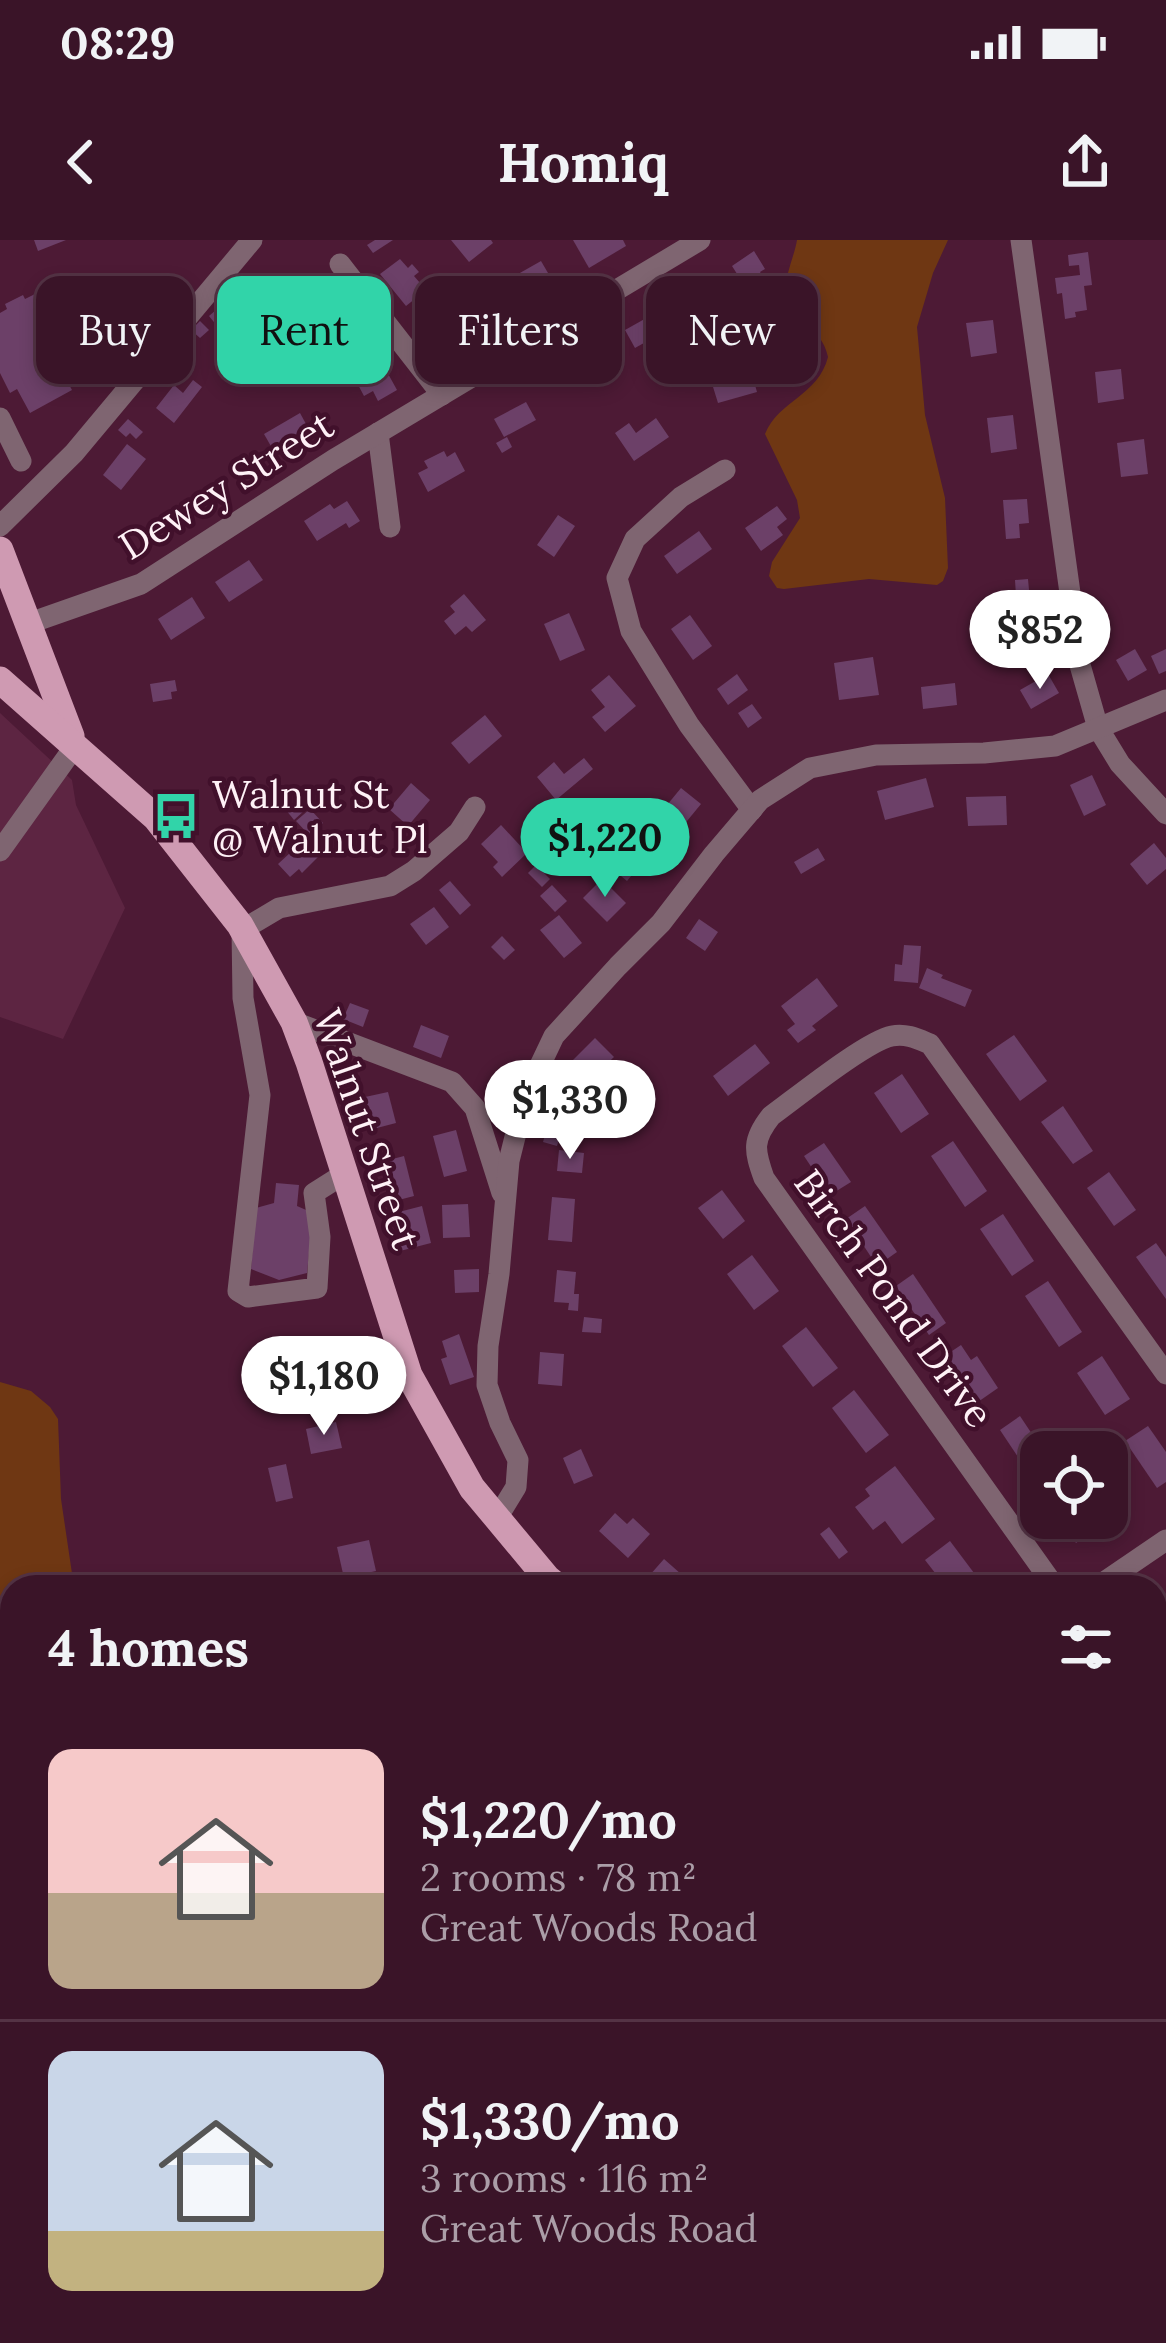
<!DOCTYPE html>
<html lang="en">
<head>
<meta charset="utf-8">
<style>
	:root { --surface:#3a1428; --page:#452134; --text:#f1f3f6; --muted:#ab9ea8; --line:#543345; --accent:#31d4a9 }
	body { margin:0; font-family:Lora,serif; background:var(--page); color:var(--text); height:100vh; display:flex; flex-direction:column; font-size:45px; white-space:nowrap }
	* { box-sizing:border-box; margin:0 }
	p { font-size:39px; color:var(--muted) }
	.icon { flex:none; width:66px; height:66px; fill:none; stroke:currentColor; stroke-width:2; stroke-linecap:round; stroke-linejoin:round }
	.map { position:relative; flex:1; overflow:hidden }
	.details { position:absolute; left:0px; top:1335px; width:1167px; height:768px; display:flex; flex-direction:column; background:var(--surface); border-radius:36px 36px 0 0; box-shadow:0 6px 18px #0003,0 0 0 3px var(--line) }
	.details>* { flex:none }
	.hud { position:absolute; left:36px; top:36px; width:1095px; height:108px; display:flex; gap:24px }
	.tools { position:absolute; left:1020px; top:1191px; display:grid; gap:24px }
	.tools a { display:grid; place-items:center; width:108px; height:108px; border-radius:24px; background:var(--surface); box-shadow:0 6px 18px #0003,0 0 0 3px var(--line); font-size:60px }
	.price { position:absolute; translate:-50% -102px; padding:0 27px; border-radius:42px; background:#fff; color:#222; font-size:39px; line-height:78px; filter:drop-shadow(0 3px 6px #0008) }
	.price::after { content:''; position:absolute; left:50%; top:72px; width:36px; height:27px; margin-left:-18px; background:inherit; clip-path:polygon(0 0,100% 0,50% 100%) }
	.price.current { background:var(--accent); color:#111 }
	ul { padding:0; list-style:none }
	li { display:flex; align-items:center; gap:36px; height:300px; padding:0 48px }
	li+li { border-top:3px solid var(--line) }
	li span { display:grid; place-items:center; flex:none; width:336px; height:240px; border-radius:24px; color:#555 }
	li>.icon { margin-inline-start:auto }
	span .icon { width:144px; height:144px; fill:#fffc; stroke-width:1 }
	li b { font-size:51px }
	h2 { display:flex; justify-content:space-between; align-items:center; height:144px; padding:0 48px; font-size:51px }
	.tag { padding:0 42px; border-radius:24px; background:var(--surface); box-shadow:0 6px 18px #0003,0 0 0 3px var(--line); font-size:42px; line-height:108px }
	.tag.current { background:var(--accent); color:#111 }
	.status { display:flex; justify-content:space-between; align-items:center; height:84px; padding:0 60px; background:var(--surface); direction:ltr }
	.status svg { height:33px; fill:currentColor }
	header { display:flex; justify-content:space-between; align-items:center; height:156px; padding:0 48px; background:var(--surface); font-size:54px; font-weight:700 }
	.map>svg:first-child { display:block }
	.built { fill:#5d2542 }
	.green { fill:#6f3713 }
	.building { fill:#6c4068 }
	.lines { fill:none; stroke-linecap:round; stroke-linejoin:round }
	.minor { stroke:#7f6571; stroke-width:21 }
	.major { stroke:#cf9ab2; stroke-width:27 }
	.labels { text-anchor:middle; stroke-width:9; stroke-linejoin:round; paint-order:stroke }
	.street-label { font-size:39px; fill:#fef1f6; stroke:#41102b }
	.poi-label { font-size:39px; fill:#fef1f6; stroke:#41102b; text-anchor:start }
</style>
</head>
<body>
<div class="status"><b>08:29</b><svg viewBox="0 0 49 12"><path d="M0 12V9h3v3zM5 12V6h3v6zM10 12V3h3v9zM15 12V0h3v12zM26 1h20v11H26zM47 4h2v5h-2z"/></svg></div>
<header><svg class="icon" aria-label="back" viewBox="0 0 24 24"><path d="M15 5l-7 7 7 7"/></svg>Homiq<svg class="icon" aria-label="share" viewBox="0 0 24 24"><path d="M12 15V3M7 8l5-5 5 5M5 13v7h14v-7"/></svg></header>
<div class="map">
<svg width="1166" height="2103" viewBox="0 0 1166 2103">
	<rect width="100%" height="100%" fill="#4d1a35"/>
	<path class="built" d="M 0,473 L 72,540 L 76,565 L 125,668 L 63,799 L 0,777 Z"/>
	<g class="green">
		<path d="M 797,0 L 948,0 L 933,33 L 917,87 L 925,175 L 945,258 L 948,328 L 943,341 L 937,345 L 869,339 L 784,349 L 777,348 L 769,336 L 772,322 L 800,278 L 797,260 L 765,194 C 779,160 818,156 828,117 C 821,83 790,84 786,56 C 783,39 794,18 797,0 Z"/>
		<path d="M 0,1142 L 31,1151 L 50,1167 L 58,1179 L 61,1259 L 74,1347 L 12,1347 L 12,1671 L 0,1672 Z"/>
		<path d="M 0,1742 L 12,1744 L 12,1867 L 0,1865 Z"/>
	</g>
	<g class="building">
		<path d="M 34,0 L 66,0 L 38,11 Z"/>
		<path d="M 375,0 L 393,0 L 373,13 L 367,5 Z"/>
		<path d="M 451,0 L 491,0 L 493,3 L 469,22 Z"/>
		<path d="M 573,0 L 623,0 L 626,6 L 589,28 Z"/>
		<path d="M 754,11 L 765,29 L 760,32 L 763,37 L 746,48 L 732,26 Z"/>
		<path d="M 1088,12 L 1092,45 L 1084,46 L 1087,70 L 1075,72 L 1076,77 L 1065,79 L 1062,53 L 1057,54 L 1055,38 L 1080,35 L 1079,25 L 1069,26 L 1068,15 Z"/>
		<path d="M 400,19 L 408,28 L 412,24 L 419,32 L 414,36 L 426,50 L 406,66 L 380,34 Z"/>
		<path d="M 541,21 L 555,45 L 518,66 L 504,42 Z"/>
		<path d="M 295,35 L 308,51 L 286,68 L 273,52 Z"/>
		<path d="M 711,35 L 722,54 L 700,66 L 689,47 Z"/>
		<path d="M 121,41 L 133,57 L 99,83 L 84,63 L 97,52 L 101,56 Z"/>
		<path d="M 51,46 L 73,86 L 45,101 L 72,150 L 30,173 L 17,149 L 10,153 L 0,133 L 0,73 L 7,69 L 5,64 L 23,55 L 25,59 Z"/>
		<path d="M 231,57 L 240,69 L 218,87 L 209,76 Z"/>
		<path d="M 451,62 L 461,75 L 453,82 L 466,98 L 447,114 L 423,85 Z"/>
		<path d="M 673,63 L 683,81 L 635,108 L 625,90 Z"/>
		<path d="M 993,80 L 997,113 L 971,117 L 966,83 Z"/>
		<path d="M 200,81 L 209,90 L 200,98 L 191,90 Z"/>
		<path d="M 591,99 L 602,121 L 582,132 L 571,110 Z"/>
		<path d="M 727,128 L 730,138 L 751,131 L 757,152 L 718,163 L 709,134 Z"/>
		<path d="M 1121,129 L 1124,159 L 1098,163 L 1095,132 Z"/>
		<path d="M 386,130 L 397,150 L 378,161 L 373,151 L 364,156 L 356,141 L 368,134 L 371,139 Z"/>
		<path d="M 193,140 L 202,147 L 174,183 L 156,168 L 174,145 L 183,153 Z"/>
		<path d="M 526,162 L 536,180 L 504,197 L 494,179 Z"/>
		<path d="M 300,173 L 312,195 L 276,215 L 264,194 Z"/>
		<path d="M 1013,175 L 1017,209 L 991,213 L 987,178 Z"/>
		<path d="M 656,178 L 669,197 L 634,221 L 615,193 L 629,183 L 636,193 Z"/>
		<path d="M 128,179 L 143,192 L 136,199 L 130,193 L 126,197 L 118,190 Z"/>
		<path d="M 507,197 L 512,207 L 502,213 L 496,203 Z"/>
		<path d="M 1144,199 L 1148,234 L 1121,237 L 1117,203 Z"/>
		<path d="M 127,204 L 146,219 L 121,250 L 103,235 Z"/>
		<path d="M 444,211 L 447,217 L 455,212 L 465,231 L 428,252 L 418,233 L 428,228 L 424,221 Z"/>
		<path d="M 1027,259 L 1029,283 L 1019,284 L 1020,298 L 1006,299 L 1003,260 Z"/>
		<path d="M 347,261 L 360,281 L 349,288 L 346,283 L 317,301 L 304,281 L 330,264 L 334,269 Z"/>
		<path d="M 777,266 L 787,279 L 777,287 L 783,295 L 761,311 L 745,288 Z"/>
		<path d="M 558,275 L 575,286 L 554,317 L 537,305 Z"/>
		<path d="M 699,291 L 712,309 L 677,334 L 664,316 Z"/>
		<path d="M 249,320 L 263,340 L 229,362 L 215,342 Z"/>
		<path d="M 1028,339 L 1031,372 L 1017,373 L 1015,340 Z"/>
		<path d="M 464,354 L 486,380 L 472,392 L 466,386 L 455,395 L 444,381 L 455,372 L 450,366 Z"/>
		<path d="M 192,357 L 205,378 L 171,400 L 158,379 Z"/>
		<path d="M 569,373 L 585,410 L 560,421 L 544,384 Z"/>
		<path d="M 690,375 L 712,406 L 693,420 L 671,389 Z"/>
		<path d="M 996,384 L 996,395 L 981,395 L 980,385 Z"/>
		<path d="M 1135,409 L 1147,430 L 1128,441 L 1116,420 Z"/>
		<path d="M 1166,409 L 1166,431 L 1159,434 L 1151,416 Z"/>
		<path d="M 873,417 L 879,455 L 839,460 L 834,423 Z"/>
		<path d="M 737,434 L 748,450 L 728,465 L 717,449 Z"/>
		<path d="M 1048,434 L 1059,453 L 1031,469 L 1020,450 Z"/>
		<path d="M 609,435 L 636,466 L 605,492 L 592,477 L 605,467 L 591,450 Z"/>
		<path d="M 175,440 L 177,451 L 171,452 L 172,459 L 153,462 L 150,444 Z"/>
		<path d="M 955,443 L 957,465 L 923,469 L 921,447 Z"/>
		<path d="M 752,464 L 762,478 L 748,488 L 738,473 Z"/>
		<path d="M 485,475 L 502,496 L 469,524 L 451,503 Z"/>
		<path d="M 584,518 L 593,529 L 556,560 L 537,537 L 554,522 L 564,534 Z"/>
		<path d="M 1092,535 L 1106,565 L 1084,576 L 1070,545 Z"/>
		<path d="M 926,538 L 934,567 L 885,580 L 877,551 Z"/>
		<path d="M 411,543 L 430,560 L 408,586 L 389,569 Z"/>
		<path d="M 681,548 L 701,564 L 678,592 L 658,576 Z"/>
		<path d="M 1006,556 L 1007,585 L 968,586 L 966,557 Z"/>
		<path d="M 297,560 L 305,570 L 294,580 L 286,570 Z"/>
		<path d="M 310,569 L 323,583 L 309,595 L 296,581 Z"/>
		<path d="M 501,585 L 527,613 L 502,637 L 493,627 L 498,622 L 481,604 Z"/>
		<path d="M 634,594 L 653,609 L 627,641 L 609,626 Z"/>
		<path d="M 304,600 L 319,616 L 302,633 L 299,629 L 290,637 L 278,624 Z"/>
		<path d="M 1154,603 L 1166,618 L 1166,629 L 1147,645 L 1130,624 Z"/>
		<path d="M 818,608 L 825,620 L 801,634 L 794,622 Z"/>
		<path d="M 536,625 L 550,639 L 542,647 L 528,633 Z"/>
		<path d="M 602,639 L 626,663 L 607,682 L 583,658 Z"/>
		<path d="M 450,641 L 471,665 L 460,675 L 439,650 Z"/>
		<path d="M 552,645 L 567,661 L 555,672 L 540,656 Z"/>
		<path d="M 434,667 L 449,687 L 426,705 L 410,684 Z"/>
		<path d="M 559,675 L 582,703 L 564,718 L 540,690 Z"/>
		<path d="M 699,679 L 718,692 L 705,711 L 686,698 Z"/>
		<path d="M 502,696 L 515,710 L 504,720 L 491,707 Z"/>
		<path d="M 904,705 L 921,706 L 918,743 L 894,741 L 895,724 L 902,725 Z"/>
		<path d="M 927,728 L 943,735 L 941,738 L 972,750 L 965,767 L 919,748 Z"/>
		<path d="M 817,738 L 838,766 L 812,786 L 816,790 L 798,803 L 787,790 L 795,784 L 781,766 Z"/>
		<path d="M 350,763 L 369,770 L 363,787 L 343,779 Z"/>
		<path d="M 421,785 L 449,796 L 441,818 L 413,807 Z"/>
		<path d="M 1014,795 L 1047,841 L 1020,861 L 986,814 Z"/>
		<path d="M 595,798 L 614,817 L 586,844 L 568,825 Z"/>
		<path d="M 755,804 L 770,823 L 728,856 L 713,836 Z"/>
		<path d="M 902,834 L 929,874 L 901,893 L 874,853 Z"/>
		<path d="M 388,852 L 396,883 L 373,889 L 365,857 Z"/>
		<path d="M 1063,866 L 1093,911 L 1073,924 L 1041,882 Z"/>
		<path d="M 547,888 L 561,892 L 557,906 L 543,902 Z"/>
		<path d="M 456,890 L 467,931 L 444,937 L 433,896 Z"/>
		<path d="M 953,901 L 987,951 L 965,967 L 931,916 Z"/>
		<path d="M 824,903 L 851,942 L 830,955 L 804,916 Z"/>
		<path d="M 559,910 L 584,913 L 582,933 L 557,931 Z"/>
		<path d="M 404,916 L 414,956 L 391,962 L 381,922 Z"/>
		<path d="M 1109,932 L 1136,970 L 1114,986 L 1087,948 Z"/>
		<path d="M 276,943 L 299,945 L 297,966 L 313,973 L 307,1033 L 279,1040 L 251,1029 L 256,968 L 274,963 Z"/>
		<path d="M 722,950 L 745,981 L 723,999 L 698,968 Z"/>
		<path d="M 552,957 L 575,959 L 572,1002 L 548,1000 Z"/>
		<path d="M 468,964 L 470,997 L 443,998 L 442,965 Z"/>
		<path d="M 422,966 L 431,1003 L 400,1011 L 391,974 Z"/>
		<path d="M 865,966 L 897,1012 L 877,1026 L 846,979 Z"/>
		<path d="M 1003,974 L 1034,1021 L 1012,1036 L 980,989 Z"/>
		<path d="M 1156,1003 L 1166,1017 L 1166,1059 L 1136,1017 Z"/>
		<path d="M 752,1015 L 779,1051 L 754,1070 L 727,1034 Z"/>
		<path d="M 479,1029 L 479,1052 L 455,1053 L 454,1030 Z"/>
		<path d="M 557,1030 L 576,1032 L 574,1054 L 579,1054 L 578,1071 L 568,1070 L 569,1063 L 554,1062 Z"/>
		<path d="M 913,1034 L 946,1083 L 929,1095 L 896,1046 Z"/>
		<path d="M 1048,1041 L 1082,1092 L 1059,1107 L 1025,1056 Z"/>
		<path d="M 584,1077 L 602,1079 L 601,1093 L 582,1092 Z"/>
		<path d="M 806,1087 L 838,1128 L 813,1147 L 782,1106 Z"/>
		<path d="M 459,1094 L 474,1137 L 450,1145 L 441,1119 L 447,1117 L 442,1101 Z"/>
		<path d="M 307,1098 L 312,1122 L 253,1134 L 248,1111 Z"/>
		<path d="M 961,1105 L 971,1120 L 977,1116 L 998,1148 L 975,1164 L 943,1117 Z"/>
		<path d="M 540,1112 L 564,1114 L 562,1146 L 538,1144 Z"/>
		<path d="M 1102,1116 L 1130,1159 L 1105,1175 L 1077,1133 Z"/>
		<path d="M 854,1150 L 889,1195 L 866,1213 L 832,1168 Z"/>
		<path d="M 1020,1176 L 1044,1212 L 1041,1212 L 1041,1227 L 1030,1235 L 1000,1190 Z"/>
		<path d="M 336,1182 L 342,1208 L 311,1214 L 306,1189 Z"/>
		<path d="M 1148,1186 L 1166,1212 L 1166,1242 L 1157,1248 L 1125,1201 Z"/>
		<path d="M 581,1209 L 593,1236 L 574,1244 L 563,1218 Z"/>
		<path d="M 286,1224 L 293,1258 L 276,1262 L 268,1228 Z"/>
		<path d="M 895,1226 L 935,1279 L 902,1304 L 885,1281 L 873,1290 L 855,1267 L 870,1256 L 865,1249 Z"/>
		<path d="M 615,1273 L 627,1284 L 633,1278 L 650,1294 L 628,1318 L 599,1291 Z"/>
		<path d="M 1059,1278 L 1088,1278 L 1096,1289 L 1076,1303 Z"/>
		<path d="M 829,1287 L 848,1312 L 839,1319 L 820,1294 Z"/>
		<path d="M 369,1300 L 376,1331 L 344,1338 L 337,1307 Z"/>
		<path d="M 950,1301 L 983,1345 L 981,1347 L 946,1347 L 925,1320 Z"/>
		<path d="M 664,1319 L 690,1342 L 685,1347 L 661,1347 L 649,1336 Z"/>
		<path d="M 366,1335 L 373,1347 L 346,1347 Z"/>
		<path d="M 1155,1541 L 1166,1548 L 1166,1577 L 1162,1583 L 1155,1578 Z"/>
		<path d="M 12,2063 L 12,2091 L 42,2091 L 23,2103 L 17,2103 L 0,2076 L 0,2071 Z"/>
	</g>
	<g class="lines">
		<g class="minor">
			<path d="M 1021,0 L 1080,425 L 1098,488 L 1120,524 L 1166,574"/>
			<path d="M 340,24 L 442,155"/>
			<path d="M 0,178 L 21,221"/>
			<path d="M 378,193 L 390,287"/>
			<path d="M 725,230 L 681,257 L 635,299 L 617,338 L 631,391 L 689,485 L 752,570"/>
			<path d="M 0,286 L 74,213 L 252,0"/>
			<path d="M 27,384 L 141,344 L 333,220 L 700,0"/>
			<path d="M 0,611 L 75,506"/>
			<path d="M 294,782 L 452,842 L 475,868 L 502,953"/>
			<path d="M 344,934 L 314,953 L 320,997 L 317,1048 L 248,1057 L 238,1051 L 260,855 L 243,758 L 242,690 L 279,668 L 390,646 L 414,631 L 459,592 L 475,567"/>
			<path d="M 497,1278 L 516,1247 L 518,1220 L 500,1183 L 487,1145 L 488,1106 L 499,1034 L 509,921 L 525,857 L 554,796 L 618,726 L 661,683 L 714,614 L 760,560 L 810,528 L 876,515 L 984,513 L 1055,506 L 1166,460"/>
			<path d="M 1055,1347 L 764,938 C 754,910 752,900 771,876 C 796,858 866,801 892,796 C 906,793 918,799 930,804 L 1166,1134"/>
			<path d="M 1097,1347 L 1166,1300"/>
			<path d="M 1155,1470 L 1166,1478"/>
			<path d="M 1155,1943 L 1166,1927"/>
			<path d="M 0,1988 L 12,1983"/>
			<path d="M 258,2091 L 267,2103"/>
			<path d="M 991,2091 L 996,2103"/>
		</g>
		<g class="major">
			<path d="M 0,310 L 71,496"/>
			<path d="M 0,440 L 156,578 L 240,685 L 294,782 L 309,822 L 409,1135 L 472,1248 L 547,1338 L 558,1347"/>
			<path d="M 1155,1830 L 1166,1838"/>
		</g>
	</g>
	<defs>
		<symbol id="bus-bare" viewBox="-9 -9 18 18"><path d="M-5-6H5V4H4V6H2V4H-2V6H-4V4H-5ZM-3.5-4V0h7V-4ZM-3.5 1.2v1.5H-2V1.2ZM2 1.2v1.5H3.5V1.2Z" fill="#31d4a9" stroke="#41102b" stroke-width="2.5" paint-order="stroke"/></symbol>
	</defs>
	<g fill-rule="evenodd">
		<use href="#bus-bare" x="143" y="543" width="66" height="66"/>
	</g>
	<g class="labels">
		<g class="street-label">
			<text transform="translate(226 245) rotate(-32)" y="14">Dewey Street</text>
			<text transform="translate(367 889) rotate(71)" y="14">Walnut Street</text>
			<text transform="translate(894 1058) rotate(54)" y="14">Birch Pond Drive</text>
		</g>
		<g class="poi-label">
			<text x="212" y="568">Walnut St<tspan x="212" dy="45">@ Walnut Pl</tspan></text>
		</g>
	</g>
</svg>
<div class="tools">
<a><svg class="icon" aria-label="locate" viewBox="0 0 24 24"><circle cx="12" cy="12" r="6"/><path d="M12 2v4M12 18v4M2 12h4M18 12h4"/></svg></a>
</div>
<b class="price" style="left:1040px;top:452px">$852</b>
<b class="price current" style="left:605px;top:660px">$1,220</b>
<b class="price" style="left:570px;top:922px">$1,330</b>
<b class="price" style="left:324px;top:1198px">$1,180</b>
<div class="hud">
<a class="tag">Buy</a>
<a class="tag current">Rent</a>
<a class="tag">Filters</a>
<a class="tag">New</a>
</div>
<section class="details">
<h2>4 homes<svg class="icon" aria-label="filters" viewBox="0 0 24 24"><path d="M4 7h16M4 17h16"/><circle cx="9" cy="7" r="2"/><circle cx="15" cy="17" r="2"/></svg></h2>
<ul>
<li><span style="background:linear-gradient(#f6c9c9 60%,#b9a48a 0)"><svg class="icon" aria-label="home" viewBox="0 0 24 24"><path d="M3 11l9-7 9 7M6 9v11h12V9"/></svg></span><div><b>$1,220/mo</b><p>2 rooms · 78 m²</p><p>Great Woods Road</p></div></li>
<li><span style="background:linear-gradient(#c9d6e8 75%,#c2b280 0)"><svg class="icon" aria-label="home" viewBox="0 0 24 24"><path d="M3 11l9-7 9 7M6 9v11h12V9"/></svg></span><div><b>$1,330/mo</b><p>3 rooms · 116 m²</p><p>Great Woods Road</p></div></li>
</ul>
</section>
</div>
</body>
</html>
